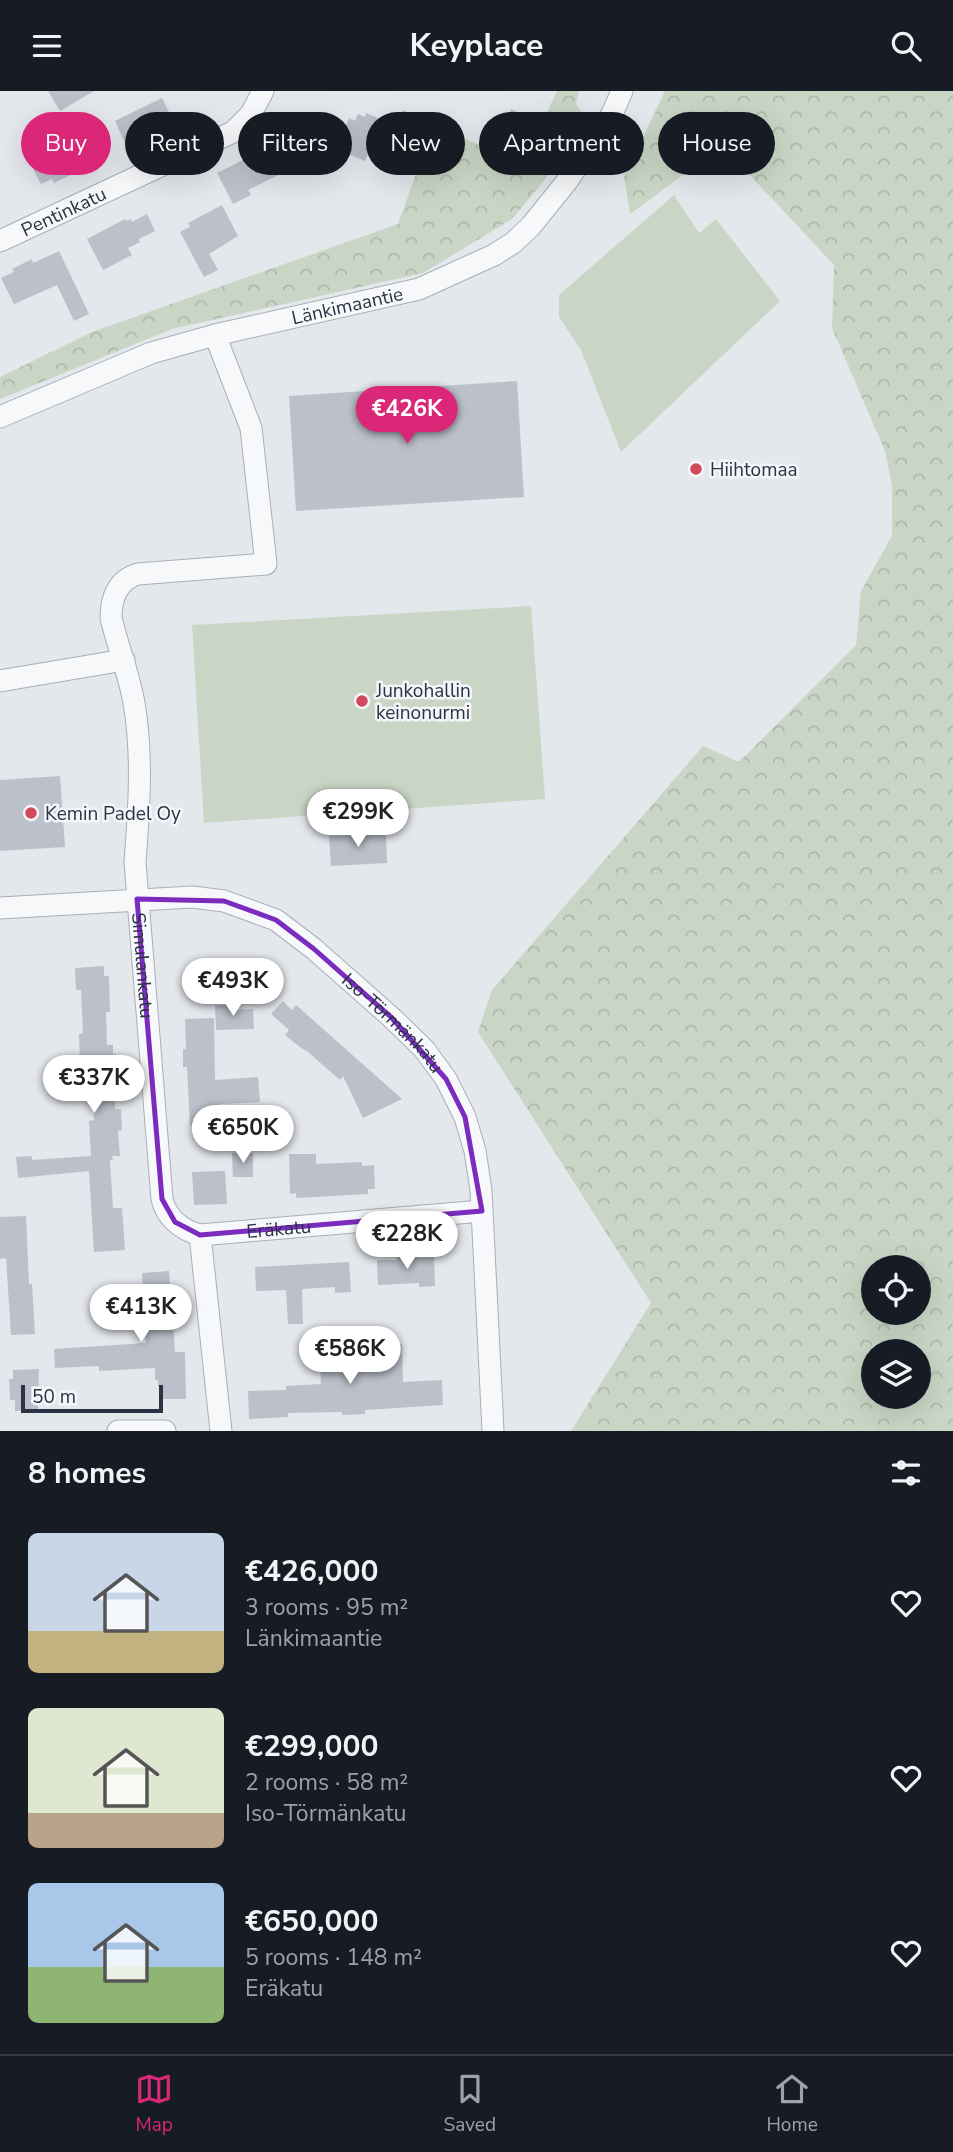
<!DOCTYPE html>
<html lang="en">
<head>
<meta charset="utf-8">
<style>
	:root { --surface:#171b24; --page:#20242c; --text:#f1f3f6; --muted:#9ea1a6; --line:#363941; --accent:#db2777 }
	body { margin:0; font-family:"Nunito Sans",sans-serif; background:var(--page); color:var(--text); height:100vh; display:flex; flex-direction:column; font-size:26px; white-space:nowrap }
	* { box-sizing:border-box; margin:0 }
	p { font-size:23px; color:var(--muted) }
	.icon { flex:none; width:38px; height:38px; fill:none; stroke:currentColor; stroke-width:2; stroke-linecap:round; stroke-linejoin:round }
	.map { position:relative; height:1340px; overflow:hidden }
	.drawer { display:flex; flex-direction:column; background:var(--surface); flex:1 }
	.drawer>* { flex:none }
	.banner { position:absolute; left:21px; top:21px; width:912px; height:63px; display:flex; gap:14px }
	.tools { position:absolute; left:861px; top:1164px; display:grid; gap:14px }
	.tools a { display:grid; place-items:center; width:70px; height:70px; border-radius:50%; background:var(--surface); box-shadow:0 7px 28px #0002; font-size:35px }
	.scale { position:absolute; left:21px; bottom:18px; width:142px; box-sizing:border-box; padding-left:7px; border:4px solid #2b3445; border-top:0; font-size:19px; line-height:24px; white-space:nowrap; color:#2b3445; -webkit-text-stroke:5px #f4f6f9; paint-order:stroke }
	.price { position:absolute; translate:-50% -60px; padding:0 16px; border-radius:24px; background:#fff; color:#222; font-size:23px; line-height:46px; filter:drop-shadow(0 2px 4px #0008) }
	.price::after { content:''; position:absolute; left:50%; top:42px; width:21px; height:16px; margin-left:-10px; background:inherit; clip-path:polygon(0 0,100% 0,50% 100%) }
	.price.current { background:var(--accent); color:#fff }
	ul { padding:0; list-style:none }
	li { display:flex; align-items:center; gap:21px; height:175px; padding:0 28px }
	li span { display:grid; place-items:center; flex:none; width:196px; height:140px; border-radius:10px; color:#555 }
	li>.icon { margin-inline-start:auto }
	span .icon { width:84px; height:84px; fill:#fffc; stroke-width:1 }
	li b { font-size:30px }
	h2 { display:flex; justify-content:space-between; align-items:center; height:84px; padding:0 28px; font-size:30px }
	.pill { padding:0 24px; border-radius:32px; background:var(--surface); box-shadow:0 7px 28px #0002; font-size:24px; line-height:63px }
	.pill.current { background:var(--accent); color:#fff }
	header { display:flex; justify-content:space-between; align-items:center; height:91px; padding:0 28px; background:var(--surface); font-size:32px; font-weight:700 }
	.tabs { display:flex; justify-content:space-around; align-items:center; height:98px; border-top:2px solid var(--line); background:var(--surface); font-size:19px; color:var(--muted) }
	.tabs a { display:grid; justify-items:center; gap:4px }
	.tabs .current { color:var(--accent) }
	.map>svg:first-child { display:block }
	.forest { fill:url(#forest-crowns); fill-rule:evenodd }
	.pitch { fill:#c9d6c5 }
	.building { fill:#bbc0ca }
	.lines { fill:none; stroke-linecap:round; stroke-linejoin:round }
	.minor-casing { stroke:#a9aeb7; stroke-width:23 }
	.minor { stroke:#f7f8fa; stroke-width:21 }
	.marked { fill:none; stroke:#7b2cbf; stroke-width:5; stroke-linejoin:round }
	.poi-dot { fill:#d1495b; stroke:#f4f6f9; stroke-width:2.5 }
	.labels { text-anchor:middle; stroke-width:5; stroke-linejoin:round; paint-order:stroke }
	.street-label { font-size:19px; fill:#2b3445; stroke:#f4f6f9 }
	.poi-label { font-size:19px; fill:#2b3445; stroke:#f4f6f9; text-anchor:start }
</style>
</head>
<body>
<header><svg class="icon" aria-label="menu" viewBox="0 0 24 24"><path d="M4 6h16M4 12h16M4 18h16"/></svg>Keyplace<svg class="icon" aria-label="search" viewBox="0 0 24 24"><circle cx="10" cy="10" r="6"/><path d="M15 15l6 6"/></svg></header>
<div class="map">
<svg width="953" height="1340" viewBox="0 0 953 1340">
	<defs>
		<pattern id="forest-crowns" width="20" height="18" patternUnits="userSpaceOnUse" patternTransform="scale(1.75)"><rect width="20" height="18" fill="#c9d6c5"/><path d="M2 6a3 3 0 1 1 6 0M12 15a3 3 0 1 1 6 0" fill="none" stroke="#adb8ab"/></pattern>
	</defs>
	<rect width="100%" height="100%" fill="#e4e7ec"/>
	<g class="forest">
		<path d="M 557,0 L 579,0 L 576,13 L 588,31 L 539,96 L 512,128 L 423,182 L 172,238 L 0,308 L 0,286 L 92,241 L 398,133 L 434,34 L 522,73 Z"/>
		<path d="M 665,0 L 953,0 L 953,1340 L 571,1340 L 651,1212 L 478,941 L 492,899 L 703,655 L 739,671 L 856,554 L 861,500 L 892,445 L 892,394 L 885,360 L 832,237 L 834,174 L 733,66 L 712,63 L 630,123 L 624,86 ZM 873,1176 L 919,1176 L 919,1222 L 873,1222 ZM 873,1260 L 919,1260 L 919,1306 L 873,1306 Z"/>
	</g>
	<g class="pitch">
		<path d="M 674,104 L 699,142 L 716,128 L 780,210 L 621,361 L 581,259 L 559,226 L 559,204 Z"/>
		<path d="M 531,515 L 545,708 L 204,732 L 192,534 Z"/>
	</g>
	<g class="building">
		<path d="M 48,0 L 94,0 L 60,20 Z"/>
		<path d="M 162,7 L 174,31 L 126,54 L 115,30 Z"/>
		<path d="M 511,18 L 532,28 L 518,58 L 497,48 Z"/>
		<path d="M 403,19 L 418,26 L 411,41 L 397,33 Z"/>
		<path d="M 366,22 L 388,31 L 379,50 L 374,48 L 365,70 L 341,60 L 345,51 L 340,49 L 349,27 L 355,30 L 358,23 L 365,26 Z"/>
		<path d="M 78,46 L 90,70 L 69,80 L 71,84 L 54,92 L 52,88 L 41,93 L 29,70 Z"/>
		<path d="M 291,52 L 301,73 L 248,99 L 251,104 L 233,113 L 217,82 L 271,55 L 272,56 L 279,53 L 281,57 Z"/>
		<path d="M 222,114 L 238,145 L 209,163 L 218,179 L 204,186 L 180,141 L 190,136 L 188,132 Z"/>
		<path d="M 147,123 L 155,140 L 139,148 L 140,151 L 128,157 L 132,164 L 103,179 L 87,148 L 125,128 L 126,130 L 131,128 L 132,131 Z"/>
		<path d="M 59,160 L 89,223 L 74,230 L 57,194 L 14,213 L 1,187 L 14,181 L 12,178 L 32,168 L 33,172 Z"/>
		<path d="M 517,290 L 524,406 L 296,420 L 289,305 Z"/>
		<path d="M 60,685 L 65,756 L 0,760 L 0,689 Z"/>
		<path d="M 386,742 L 387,772 L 331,775 L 329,745 Z"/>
		<path d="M 104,875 L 104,885 L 109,885 L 110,921 L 106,921 L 107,954 L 113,954 L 113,963 L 116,963 L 117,979 L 114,979 L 115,1018 L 121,1018 L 122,1039 L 118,1040 L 120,1065 L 112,1065 L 113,1069 L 110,1069 L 113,1117 L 122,1117 L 125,1159 L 94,1161 L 89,1080 L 18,1087 L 16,1066 L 32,1065 L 32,1069 L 91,1065 L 89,1030 L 94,1029 L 92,996 L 89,996 L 88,983 L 85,983 L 85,973 L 80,973 L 79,943 L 83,942 L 81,899 L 76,899 L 75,877 Z"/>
		<path d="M 283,910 L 292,919 L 296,914 L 402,1008 L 363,1027 L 343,985 L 340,989 L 308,961 L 301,957 L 285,944 L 289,939 L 271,923 Z"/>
		<path d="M 215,914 L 234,914 L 235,919 L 253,918 L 254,938 L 216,939 Z"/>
		<path d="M 214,927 L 215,989 L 258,986 L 260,1011 L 220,1013 L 221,1019 L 216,1019 L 216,1034 L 190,1035 L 187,976 L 183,976 L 183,958 L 186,958 L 185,928 Z"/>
		<path d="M 232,1062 L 253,1062 L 253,1086 L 233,1086 Z"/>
		<path d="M 289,1063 L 316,1063 L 316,1073 L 362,1071 L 362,1075 L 374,1074 L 375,1098 L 368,1098 L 368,1103 L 296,1107 L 296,1102 L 290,1103 Z"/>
		<path d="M 225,1080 L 227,1113 L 194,1114 L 192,1081 Z"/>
		<path d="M 26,1125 L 29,1193 L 32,1193 L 35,1243 L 11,1244 L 6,1167 L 0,1168 L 0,1126 Z"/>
		<path d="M 417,1163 L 417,1167 L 434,1166 L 435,1195 L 419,1196 L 419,1192 L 378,1194 L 377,1169 L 397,1169 L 397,1164 Z"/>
		<path d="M 349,1171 L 351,1201 L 335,1202 L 335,1196 L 302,1198 L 303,1233 L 288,1233 L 286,1199 L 256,1200 L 255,1176 Z"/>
		<path d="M 169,1180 L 175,1261 L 185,1261 L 186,1308 L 161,1308 L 161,1295 L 158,1295 L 158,1289 L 155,1289 L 155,1277 L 99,1280 L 99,1275 L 55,1277 L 54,1258 L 146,1252 L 142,1182 Z"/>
		<path d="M 379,1253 L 402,1253 L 403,1291 L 442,1289 L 443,1314 L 365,1319 L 365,1323 L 342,1324 L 342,1321 L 288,1322 L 288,1326 L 249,1328 L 248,1300 L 286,1299 L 286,1295 L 321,1293 L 319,1257 L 356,1255 L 356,1258 L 380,1257 Z"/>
		<path d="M 39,1278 L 38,1319 L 15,1320 L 15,1309 L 10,1309 L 9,1288 L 13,1288 L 13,1279 Z"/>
	</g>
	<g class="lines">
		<defs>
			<g id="minor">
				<path id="s1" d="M 0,150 L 233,41 L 251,23 L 263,0"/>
				<path id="s2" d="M 215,244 L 251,337 L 266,473 L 138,483 C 117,489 111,508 111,527 C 118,556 129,583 134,612 C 143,664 139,719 135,771 L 162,1108 C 166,1126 181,1139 200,1144 L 221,1340"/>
				<path id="s3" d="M 0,326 L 151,262 L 215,244 L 419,198 L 494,164 L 513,152 L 531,135 L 568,89 L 612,23 L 622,0"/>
				<path d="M 0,590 L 124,569"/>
				<path id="s4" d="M 0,817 L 192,806 L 224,810 L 276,829 L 314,858 L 391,926 L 424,958 L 446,988 L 465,1026 L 475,1060 L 481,1099 L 493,1340"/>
				<path id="s5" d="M 200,1144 L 482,1120"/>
				<path d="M 118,1340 L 165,1340"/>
			</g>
		</defs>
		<use href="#minor" class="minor-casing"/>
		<use href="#minor" class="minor"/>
	</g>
	<path class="marked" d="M 137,808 L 224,810 L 276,829 L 314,858 L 391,926 L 446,988 L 465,1026 L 482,1120 L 200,1144 L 175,1131 L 162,1108 Z"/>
	<g class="poi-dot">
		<circle cx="696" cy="378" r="7"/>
		<circle cx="362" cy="610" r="7"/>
		<circle cx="31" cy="722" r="7"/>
	</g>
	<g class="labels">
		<g class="street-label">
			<text dy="7" stroke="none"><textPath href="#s1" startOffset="70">Pentinkatu</textPath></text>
			<text dy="7" stroke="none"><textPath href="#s3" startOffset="366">Länkimaantie</textPath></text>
			<text dy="7" stroke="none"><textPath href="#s2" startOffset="772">Simulankatu</textPath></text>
			<text dy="7" stroke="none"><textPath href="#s4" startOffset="436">Iso-Törmänkatu</textPath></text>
			<text dy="7" stroke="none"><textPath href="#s5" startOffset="79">Eräkatu</textPath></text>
		</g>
		<g class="poi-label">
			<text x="710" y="385">Hiihtomaa</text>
			<text x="376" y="606">Junkohallin<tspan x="376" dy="22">keinonurmi</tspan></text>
			<text x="45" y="729">Kemin Padel Oy</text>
		</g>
	</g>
</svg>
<div class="tools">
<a><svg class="icon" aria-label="locate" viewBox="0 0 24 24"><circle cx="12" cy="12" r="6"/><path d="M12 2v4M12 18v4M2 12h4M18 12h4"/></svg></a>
<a><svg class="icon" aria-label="layers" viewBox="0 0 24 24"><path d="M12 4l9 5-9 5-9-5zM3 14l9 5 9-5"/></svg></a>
</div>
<div class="scale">50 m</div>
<b class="price current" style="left:407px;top:355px">€426K</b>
<b class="price" style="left:358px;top:758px">€299K</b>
<b class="price" style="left:233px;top:927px">€493K</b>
<b class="price" style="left:94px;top:1024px">€337K</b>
<b class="price" style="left:243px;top:1074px">€650K</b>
<b class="price" style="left:407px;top:1180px">€228K</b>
<b class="price" style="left:141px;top:1253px">€413K</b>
<b class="price" style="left:350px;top:1295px">€586K</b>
<div class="banner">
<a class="pill current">Buy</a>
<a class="pill">Rent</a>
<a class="pill">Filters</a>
<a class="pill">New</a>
<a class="pill">Apartment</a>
<a class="pill">House</a>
</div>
</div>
<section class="drawer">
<h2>8 homes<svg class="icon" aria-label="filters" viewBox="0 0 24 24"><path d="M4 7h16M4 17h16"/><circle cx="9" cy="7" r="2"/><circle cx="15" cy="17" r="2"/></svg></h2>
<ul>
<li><span style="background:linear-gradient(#c9d6e8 70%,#c2b280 0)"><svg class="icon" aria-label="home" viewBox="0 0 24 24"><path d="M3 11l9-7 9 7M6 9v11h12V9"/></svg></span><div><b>€426,000</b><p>3 rooms · 95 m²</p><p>Länkimaantie</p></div><svg class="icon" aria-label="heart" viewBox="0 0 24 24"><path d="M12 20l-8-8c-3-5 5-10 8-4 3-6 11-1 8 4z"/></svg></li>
<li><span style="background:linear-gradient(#dfe7d0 75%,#b9a48a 0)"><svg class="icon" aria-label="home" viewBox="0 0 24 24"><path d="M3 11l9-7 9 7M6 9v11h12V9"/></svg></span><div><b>€299,000</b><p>2 rooms · 58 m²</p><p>Iso-Törmänkatu</p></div><svg class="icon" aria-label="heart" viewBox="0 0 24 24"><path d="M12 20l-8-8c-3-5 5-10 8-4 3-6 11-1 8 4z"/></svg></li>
<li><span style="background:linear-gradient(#a9c7e8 60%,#8fb573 0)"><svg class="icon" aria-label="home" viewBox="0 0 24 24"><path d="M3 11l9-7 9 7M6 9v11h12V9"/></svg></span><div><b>€650,000</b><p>5 rooms · 148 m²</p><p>Eräkatu</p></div><svg class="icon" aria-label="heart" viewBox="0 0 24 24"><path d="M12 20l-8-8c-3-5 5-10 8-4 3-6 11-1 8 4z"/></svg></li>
</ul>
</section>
<nav class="tabs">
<a class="current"><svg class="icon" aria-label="map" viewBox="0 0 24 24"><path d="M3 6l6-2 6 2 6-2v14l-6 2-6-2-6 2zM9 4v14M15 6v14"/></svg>Map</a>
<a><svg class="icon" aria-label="saved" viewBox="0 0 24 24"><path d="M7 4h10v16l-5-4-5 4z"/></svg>Saved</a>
<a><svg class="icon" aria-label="home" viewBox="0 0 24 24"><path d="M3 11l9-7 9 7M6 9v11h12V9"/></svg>Home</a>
</nav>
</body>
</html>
